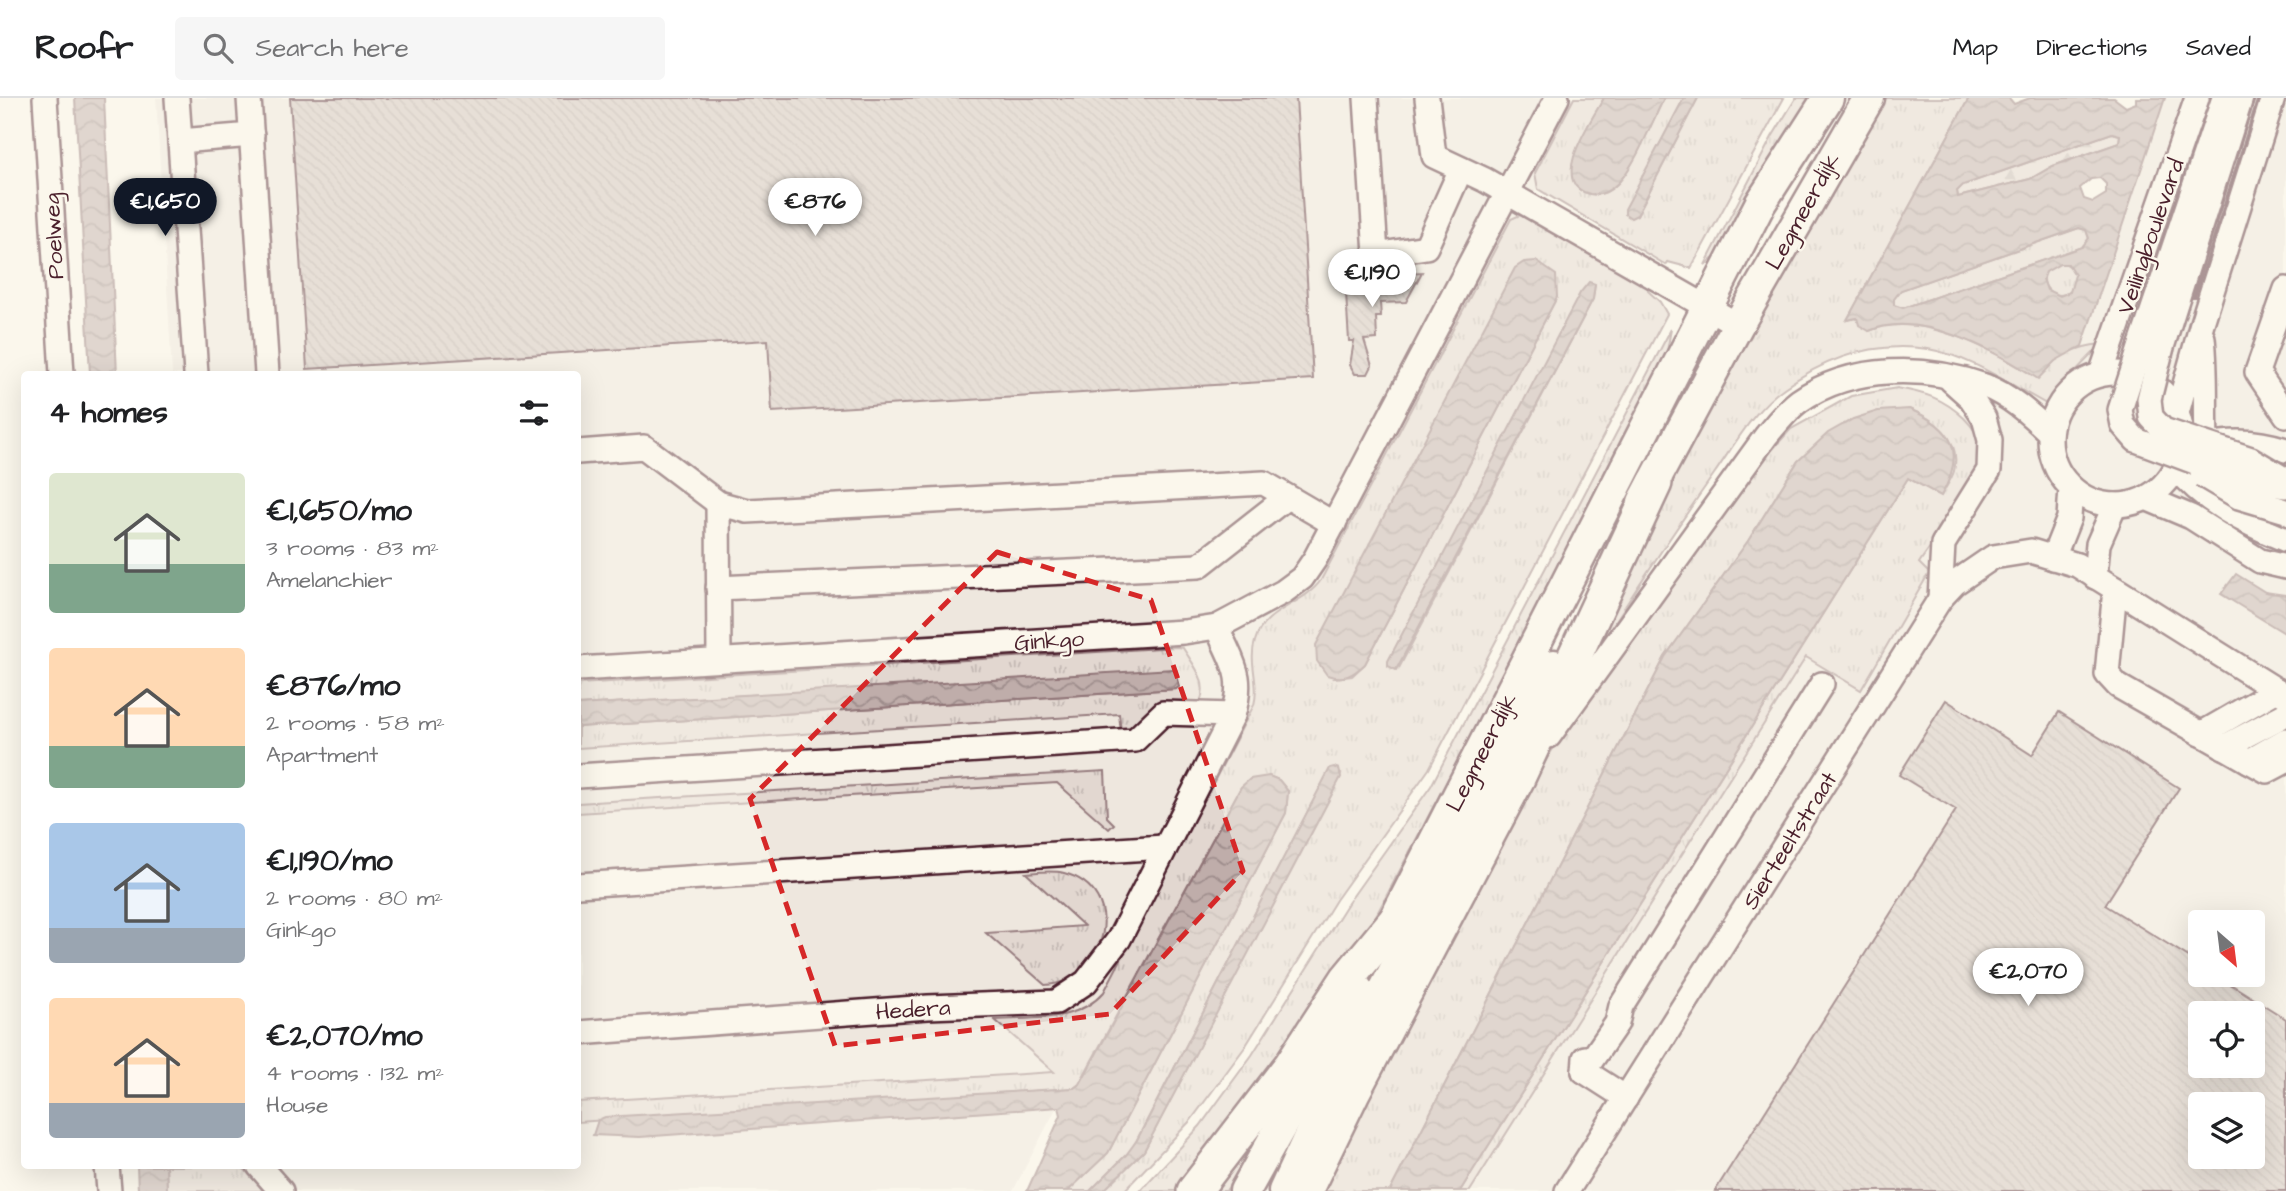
<!DOCTYPE html>
<html lang="en">
<head>
<meta charset="utf-8">
<style>
	:root { --surface:#fff; --page:#f6f6f6; --text:#202124; --muted:#757577; --line:#e0e0e0; --accent:#111827 }
	body { margin:0; font-family:"Architects Daughter",sans-serif; background:var(--page); color:var(--text); height:100vh; display:flex; flex-direction:column; font-size:26px; white-space:nowrap }
	* { box-sizing:border-box; margin:0 }
	p { font-size:23px; color:var(--muted) }
	.icon { flex:none; width:38px; height:38px; fill:none; stroke:currentColor; stroke-width:2; stroke-linecap:round; stroke-linejoin:round }
	.map { position:relative; flex:1; overflow:hidden }
	.details { position:absolute; left:21px; top:273px; width:560px; height:798px; display:flex; flex-direction:column; background:var(--surface); border-radius:7px; box-shadow:0 7px 28px #0002 }
	.details>* { flex:none }
	.needle { width:46px; rotate:152deg }
	.buttons { position:absolute; left:2188px; top:812px; display:grid; gap:14px }
	.buttons a { display:grid; place-items:center; width:77px; height:77px; border-radius:7px; background:var(--surface); box-shadow:0 7px 28px #0002; font-size:35px }
	.price { position:absolute; translate:-50% -60px; padding:0 16px; border-radius:24px; background:#fff; color:#222; font-size:23px; line-height:46px; filter:drop-shadow(0 2px 4px #0008) }
	.price::after { content:''; position:absolute; left:50%; top:42px; width:21px; height:16px; margin-left:-10px; background:inherit; clip-path:polygon(0 0,100% 0,50% 100%) }
	.price.on { background:var(--accent); color:#fff }
	ul { padding:0; list-style:none }
	li { display:flex; align-items:center; gap:21px; height:175px; padding:0 28px }
	li span { display:grid; place-items:center; flex:none; width:196px; height:140px; border-radius:7px; color:#555 }
	li>.icon { margin-inline-start:auto }
	span .icon { width:84px; height:84px; fill:#fffc; stroke-width:1 }
	li b { font-size:30px }
	h2 { display:flex; justify-content:space-between; align-items:center; height:84px; padding:0 28px; font-size:30px }
	header { display:flex; align-items:center; gap:42px; box-sizing:border-box; height:98px; padding:0 35px; background:var(--surface); border-bottom:2px solid var(--line) }
	header strong { font-size:33px }
	nav { display:flex; gap:38px; margin-inline-start:auto; font-size:24px }
	.search { width:490px; height:63px; background:var(--page); display:flex; align-items:center; gap:18px; box-sizing:border-box; padding:0 24px; border-radius:7px; color:var(--muted); font-size:26px }
	.map>svg:first-child { display:block }
	.built { fill:#eee7de; fill-rule:evenodd }
	.grass { fill:url(#grass-tufts); stroke:#967b7e; stroke-width:2; fill-rule:evenodd }
	.forest { fill:url(#forest-firs); stroke:#967b7e; stroke-width:2 }
	.water { fill:url(#water-waves); stroke:#907477; stroke-width:2; fill-rule:evenodd }
	.building { fill:url(#building-back-hatch); stroke:#4a1f2b; stroke-width:2; fill-rule:evenodd }
	.lines { fill:none; stroke-linecap:round; stroke-linejoin:round }
	.minor-casing { stroke:#4a1f2b; stroke-width:28 }
	.major-casing { stroke:#4a1f2b; stroke-width:35 }
	.highway-casing { stroke:#4a1f2b; stroke-width:38 }
	.minor { stroke:#fbf7ec; stroke-width:23 }
	.major { stroke:#fbf7ec; stroke-width:30 }
	.highway { stroke:#fbf7ec; stroke-width:33 }
	.minor-bridge-casing { stroke:#4a1f2b; stroke-width:28; stroke-linecap:butt }
	.minor-bridge { stroke:#fbf7ec; stroke-width:23 }
	.marked { fill:none; stroke:#d62828; stroke-width:5; stroke-dasharray:14 9; stroke-linejoin:round }
	.labels { text-anchor:middle; stroke-width:5; stroke-linejoin:round; paint-order:stroke }
	.street-label { font-size:23px; fill:#4a1f2b; stroke:#fbf7ec }
</style>
</head>
<body>
<header>
<strong>Roofr</strong>
<div class="search"><svg class="icon" aria-label="search" viewBox="0 0 24 24"><circle cx="10" cy="10" r="6"/><path d="M15 15l6 6"/></svg>Search here</div>
<nav><a>Map</a><a>Directions</a><a>Saved</a></nav>
</header>
<div class="map">
<svg width="2286" height="1093" viewBox="0 0 2286 1093">
	<defs>
		<pattern id="grass-tufts" width="24" height="20" patternUnits="userSpaceOnUse" patternTransform="scale(1.75)"><rect width="24" height="20" fill="#e2d7d0"/><path d="M3 7l-1-3M5 7V3M7 7l1-3M15 17l-1-3M17 17v-4M19 17l1-3" fill="none" stroke="#c3b8b3"/></pattern>
		<pattern id="forest-firs" width="22" height="20" patternUnits="userSpaceOnUse" patternTransform="scale(1.75)"><rect width="22" height="20" fill="#e2d7d0"/><path d="M5 1l3.5 6h-7zM16 11l3.5 6h-7z" fill="#c3b8b3"/></pattern>
		<pattern id="water-waves" width="16" height="10" patternUnits="userSpaceOnUse" patternTransform="scale(1.75)"><rect width="16" height="10" fill="#bfadaa"/><path d="M0 5q4-4 8 0t8 0" fill="none" stroke="#9d8c8b"/></pattern>
		<pattern id="building-back-hatch" width="6" height="6" patternUnits="userSpaceOnUse" patternTransform="scale(1.75)"><rect width="6" height="6" fill="#cfc2bc"/><path d="M-1 5l2 2M0 0l6 6M5-1l2 2" fill="none" stroke="#b3a6a2"/></pattern>
	</defs>
	<rect width="100%" height="100%" fill="#fbf7ec"/>
	<filter id="ink" filterUnits="userSpaceOnUse"><feTurbulence type="fractalNoise" baseFrequency=".0143" numOctaves="2"/><feDisplacementMap in="SourceGraphic" scale="14" xChannelSelector="R" yChannelSelector="G"/><feConvolveMatrix kernelMatrix="1 2 1 2 8 2 1 2 1" color-interpolation-filters="sRGB"/></filter>
	<g filter="url(#ink)">
		<g class="built">
			<path d="M 156,0 L 1584,0 L 1013,1093 L 222,1093 L 220,1068 L 578,1068 L 578,276 L 172,276 Z"/>
			<path d="M 2150,0 L 2286,0 L 2286,1093 L 1435,1093 L 1924,354 L 2003,284 L 2093,179 ZM 2200,824 L 2252,824 L 2252,877 L 2200,877 ZM 2200,915 L 2252,915 L 2252,968 L 2200,968 ZM 2200,1006 L 2252,1006 L 2252,1059 L 2200,1059 Z"/>
		</g>
		<g class="grass">
			<path d="M 1574,0 L 1604,0 C 1593,20 1547,87 1590,96 C 1602,98 1610,93 1618,85 C 1634,68 1653,22 1664,0 L 1684,0 L 1626,111 L 1637,117 L 1698,0 L 1784,0 L 1691,170 L 1668,164 L 1666,167 L 1538,91 L 1535,75 Z"/>
			<path d="M 1796,0 L 1813,0 L 1720,155 L 1705,167 L 1772,39 Z"/>
			<path d="M 1886,0 L 1969,0 L 1847,222 L 1857,220 L 1869,233 C 1920,211 1995,253 2038,280 C 2054,259 2076,248 2102,246 L 2052,297 L 2048,307 C 2011,287 1970,258 1928,251 C 1876,243 1827,259 1784,290 C 1754,311 1735,346 1714,376 C 1670,439 1627,504 1586,570 L 1631,451 L 1731,258 L 1871,19 Z"/>
			<path d="M 1520,117 L 1649,190 L 1648,193 L 1660,204 L 1667,216 L 1429,671 L 1336,802 L 1245,949 L 1191,1022 L 1124,1093 L 1103,1093 L 1144,1053 L 1341,676 L 1330,671 L 1132,1051 L 1090,1093 L 1068,1093 L 1108,1055 L 1286,715 L 1288,693 L 1279,682 L 1269,678 L 1241,689 L 1079,986 L 1074,990 L 578,1024 L 578,1004 L 1054,974 L 995,922 C 1034,919 1077,925 1104,894 L 1254,607 C 1260,585 1248,565 1255,543 C 1264,510 1303,508 1321,482 L 1511,121 ZM 1595,186 L 1593,201 L 1399,570 ZM 1557,199 L 1365,566 L 1352,578 L 1334,580 Z"/>
			<path d="M 2079,130 L 2086,132 L 2089,141 L 2082,149 L 1903,210 L 1894,208 L 1894,201 L 1901,192 Z"/>
			<circle cx="2060" cy="181" r="16"/>
			<path d="M 1671,231 L 1666,259 L 1669,261 L 1369,831 L 1185,1093 L 1140,1093 L 1200,1028 L 1252,957 L 1348,805 L 1431,688 Z"/>
			<path d="M 1897,290 C 1925,295 1943,300 1964,320 C 1971,327 1979,337 1980,347 C 1982,383 1938,436 1919,465 L 1929,475 L 1861,592 L 1806,559 L 1470,1093 L 1460,1093 L 1908,380 L 1941,398 C 1945,390 1952,381 1954,373 C 1962,340 1934,321 1909,311 L 1798,363 L 1748,443 L 1665,559 L 1390,1093 L 1309,1093 L 1538,675 L 1595,583 L 1639,520 L 1696,455 L 1747,380 L 1791,331 L 1851,298 Z"/>
			<path d="M 1177,549 L 1183,550 C 1194,568 1209,584 1200,604 L 1158,607 L 1134,629 L 1121,634 L 1119,616 L 578,650 L 578,629 L 1176,591 L 1177,572 L 578,607 L 578,586 Z"/>
			<path d="M 1105,673 L 1107,719 L 1114,726 L 1109,731 L 1057,685 L 578,715 L 578,705 Z"/>
			<path d="M 1026,775 C 1038,774 1052,772 1064,775 C 1129,792 1108,884 1045,887 L 986,835 L 1084,828 Z"/>
			<path d="M 1295,975 L 1226,1093 L 1203,1093 Z"/>
			<path d="M 166,1068 L 241,1068 L 265,1093 L 167,1093 Z"/>
		</g>
		<path class="forest" d="M 2112,35 L 2120,37 L 2119,45 L 2053,68 L 2030,81 L 1958,99 L 1957,93 L 1963,87 Z"/>
		<g class="water">
			<path d="M 75,0 L 104,0 L 117,276 L 90,276 Z"/>
			<path d="M 1604,0 L 1664,0 C 1652,24 1636,66 1618,85 C 1610,93 1601,98 1590,96 C 1546,86 1593,20 1604,0 Z"/>
			<path d="M 1684,0 L 1698,0 L 1637,117 L 1631,120 L 1625,116 L 1625,111 Z"/>
			<path d="M 1969,0 L 2009,0 L 2014,6 L 2030,0 L 2114,0 L 2126,9 L 2136,5 L 2136,0 L 2165,0 L 2082,248 L 2055,263 L 2038,281 C 1996,253 1920,211 1869,233 L 1859,227 L 1857,220 L 1847,222 ZM 2112,35 L 2120,37 L 2119,45 L 2053,68 L 2030,81 L 1958,99 L 1957,93 L 1963,87 ZM 2100,80 L 2106,86 L 2106,96 L 2093,104 L 2084,101 L 2080,90 L 2091,81 ZM 2079,130 L 2086,132 L 2089,140 L 2082,149 L 1903,210 L 1894,207 L 1894,201 L 1901,192 ZM 2060,166 L 2068,166 L 2075,177 L 2070,194 L 2060,198 L 2047,192 L 2043,181 L 2046,174 Z"/>
			<path d="M 1536,163 L 1556,177 L 1557,199 L 1365,566 C 1353,577 1344,583 1327,577 L 1317,563 L 1316,547 L 1515,170 L 1524,164 Z"/>
			<path d="M 1589,184 L 1595,186 L 1593,201 L 1396,572 L 1388,568 L 1388,563 L 1580,195 Z"/>
			<path d="M 1909,311 C 1954,330 1966,354 1941,398 L 1908,380 L 1460,1093 L 1390,1093 L 1665,559 L 1748,443 L 1798,363 L 1828,335 L 1853,321 L 1878,313 Z"/>
			<path d="M 2236,476 L 2265,494 L 2286,497 L 2286,536 L 2221,496 Z"/>
			<path d="M 1173,571 L 1177,575 L 1179,589 L 1176,591 L 578,629 L 578,607 Z"/>
			<path d="M 1334,669 L 1339,671 L 1341,679 L 1144,1053 L 1103,1093 L 1090,1093 L 1126,1057 L 1137,1042 L 1330,670 Z"/>
			<path d="M 1269,678 L 1279,682 L 1288,693 L 1286,715 L 1108,1055 L 1068,1093 L 1027,1093 L 1061,1017 L 1059,1009 L 640,1039 L 593,1037 L 598,1022 L 605,1019 L 1074,990 L 1080,986 L 1241,689 L 1250,681 Z"/>
			<path d="M 137,1068 L 166,1068 L 167,1093 L 138,1093 Z"/>
		</g>
		<g class="building">
			<path d="M 290,0 L 1296,0 L 1313,281 L 772,314 L 768,242 L 307,271 Z"/>
			<path d="M 2255,0 L 2258,0 L 2195,199 L 2193,199 Z"/>
			<path d="M 1422,174 L 1406,204 L 1380,205 L 1381,219 L 1376,219 L 1377,241 L 1364,242 L 1372,268 L 1368,276 L 1355,276 L 1350,267 L 1354,243 L 1349,243 L 1345,179 Z"/>
			<path d="M 1946,602 L 2032,657 L 2059,614 L 2179,690 L 2105,807 L 2200,866 L 2200,877 L 2216,877 L 2286,921 L 2286,1093 L 1715,1093 L 1956,712 L 1899,677 ZM 2200,915 L 2252,915 L 2252,968 L 2200,968 ZM 2200,1006 L 2252,1006 L 2252,1059 L 2200,1059 Z"/>
		</g>
		<g class="lines">
			<defs>
				<g id="minor">
					<path d="M 45,0 L 62,276"/>
					<path d="M 177,0 L 196,276"/>
					<path d="M 249,0 L 267,276"/>
					<path d="M 1366,0 L 1376,157 L 1426,149 L 1461,71"/>
					<path d="M 1427,0 L 1434,58 L 1485,82 L 1738,227"/>
					<path d="M 180,43 L 252,37"/>
					<path d="M 2286,191 L 2257,274 L 2286,317"/>
					<path d="M 2203,240 C 2209,295 2200,350 2214,403"/>
					<path d="M 2141,247 L 2224,0"/>
					<path d="M 2162,249 L 2241,0"/>
					<circle cx="2116" cy="341" r="66"/>
					<path d="M 2101,276 L 2197,0"/>
					<path d="M 2177,315 L 2202,225 L 2273,0"/>
					<path d="M 2206,348 C 2234,341 2259,343 2286,352"/>
					<path d="M 578,354 L 644,349 L 718,405 L 747,413 L 1264,385 L 1334,426"/>
					<path d="M 2176,369 C 2204,404 2245,425 2286,442"/>
					<path d="M 2146,400 L 2191,419 L 2260,463 L 2286,469"/>
					<path d="M 718,405 L 719,562"/>
					<path d="M 2053,460 L 2069,420 L 2071,390"/>
					<path d="M 2095,479 L 2098,446 L 2115,407"/>
					<path d="M 718,490 L 1199,468 L 1287,399"/>
					<path d="M 2115,491 L 2107,576 L 2118,588 L 2249,663 L 2286,642"/>
					<path d="M 1940,501 L 1943,446 L 1989,372 L 1990,342 L 1984,320 L 1971,300 L 1951,282"/>
					<path d="M 578,571 L 1184,534 L 1217,529 L 1283,494 L 1302,480 L 1315,461 L 1557,0"/>
					<path d="M 2201,636 L 2277,592"/>
					<path d="M 1549,638 L 1766,338 C 1776,326 1787,312 1799,303 C 1852,266 1926,267 1985,288 C 2009,297 2031,317 2050,335"/>
					<path d="M 2224,649 L 2286,616"/>
					<path d="M 2249,663 L 2267,673 L 2286,663"/>
					<path d="M 578,678 L 1135,642 L 1163,615 L 1233,617"/>
					<path d="M 578,787 L 1164,749"/>
					<path d="M 578,935 L 928,909 L 1056,904 L 1086,884 L 1119,841 L 1233,617 C 1245,575 1232,566 1217,529"/>
					<path d="M 1585,960 L 1584,973 L 1626,1000"/>
					<path d="M 1584,973 L 1617,925 L 1621,908 L 1822,586"/>
					<path d="M 107,1068 L 109,1093"/>
					<path d="M 259,1068 L 281,1093"/>
					<path d="M 1567,1093 L 1940,501 L 1955,485 L 1993,459 L 2031,453 L 2077,467 L 2286,598"/>
				</g>
				<g id="major">
					<path d="M 1643,404 L 1738,227 L 1869,0"/>
					<path d="M 1383,844 L 1760,106 L 1828,0"/>
					<path d="M 1245,1093 L 1357,891"/>
					<path d="M 1284,1093 L 1321,1013 L 1554,567"/>
				</g>
				<g id="highway">
					<path d="M 1194,1093 L 1291,967 L 1347,881 L 1395,823"/>
					<path d="M 1305,1093 L 1353,994 L 1518,680 L 1655,385"/>
				</g>
			</defs>
			<use href="#minor" class="minor-casing"/>
			<use href="#major" class="major-casing"/>
			<use href="#highway" class="highway-casing"/>
			<use href="#minor" class="minor"/>
			<use href="#major" class="major"/>
			<use href="#highway" class="highway"/>
			<defs>
				<g id="minor-bridge">
					<path d="M 2141,247 L 2120,312 L 2123,327 L 2136,342 L 2243,382 L 2286,388"/>
					<path d="M 2162,249 L 2149,301 L 2151,319 L 2163,332 L 2251,361 L 2286,382"/>
					<path d="M 2202,377 L 2239,399 L 2286,413"/>
				</g>
			</defs>
			<use href="#minor-bridge" class="minor-bridge-casing"/>
			<use href="#minor-bridge" class="minor-bridge"/>
		</g>
	</g>
	<path d="M0 0H2286V1093H0ZM 997,454 L 1151,502 L 1243,773 L 1110,916 L 835,948 L 750,701 Z" fill="#fbf7ec" fill-opacity=".55" fill-rule="evenodd"/>
	<path class="marked" d="M 997,454 L 1151,502 L 1243,773 L 1110,916 L 835,948 L 750,701 Z"/>
	<g class="labels">
		<g class="street-label">
			<text transform="translate(1802 113) rotate(-61)" y="8">Legmeerdijk</text>
			<text transform="translate(53 138) rotate(-93)" y="8">Poelweg</text>
			<text transform="translate(2150 138) rotate(-71)" y="8">Veilingboulevard</text>
			<text transform="translate(1049 542) rotate(-4)" y="8">Ginkgo</text>
			<text transform="translate(1481 654) rotate(-63)" y="8">Legmeerdijk</text>
			<text transform="translate(1789 742) rotate(-58)" y="8">Sierteeltstraat</text>
			<text transform="translate(913 911) rotate(-4)" y="8">Hedera</text>
		</g>
	</g>
</svg>
<div class="buttons">
<a><svg class="needle" viewBox="-14 -14 28 28"><path d="M0-13l5 13h-10z" fill="#e53935"/><path d="M0 13l5-13h-10z" fill="#757577"/></svg></a>
<a><svg class="icon" aria-label="locate" viewBox="0 0 24 24"><circle cx="12" cy="12" r="6"/><path d="M12 2v4M12 18v4M2 12h4M18 12h4"/></svg></a>
<a><svg class="icon" aria-label="layers" viewBox="0 0 24 24"><path d="M12 4l9 5-9 5-9-5zM3 14l9 5 9-5"/></svg></a>
</div>
<b class="price on" style="left:165px;top:140px">€1,650</b>
<b class="price" style="left:815px;top:140px">€876</b>
<b class="price" style="left:1372px;top:211px">€1,190</b>
<b class="price" style="left:2028px;top:910px">€2,070</b>
<section class="details">
<h2>4 homes<svg class="icon" aria-label="filters" viewBox="0 0 24 24"><path d="M4 7h16M4 17h16"/><circle cx="9" cy="7" r="2"/><circle cx="15" cy="17" r="2"/></svg></h2>
<ul>
<li><span style="background:linear-gradient(#dfe7d0 65%,#7fa58c 0)"><svg class="icon" aria-label="home" viewBox="0 0 24 24"><path d="M3 11l9-7 9 7M6 9v11h12V9"/></svg></span><div><b>€1,650/mo</b><p>3 rooms · 83 m²</p><p>Amelanchier</p></div></li>
<li><span style="background:linear-gradient(#ffd9b3 70%,#7fa58c 0)"><svg class="icon" aria-label="home" viewBox="0 0 24 24"><path d="M3 11l9-7 9 7M6 9v11h12V9"/></svg></span><div><b>€876/mo</b><p>2 rooms · 58 m²</p><p>Apartment</p></div></li>
<li><span style="background:linear-gradient(#a9c7e8 75%,#9aa5b1 0)"><svg class="icon" aria-label="home" viewBox="0 0 24 24"><path d="M3 11l9-7 9 7M6 9v11h12V9"/></svg></span><div><b>€1,190/mo</b><p>2 rooms · 80 m²</p><p>Ginkgo</p></div></li>
<li><span style="background:linear-gradient(#ffd9b3 75%,#9aa5b1 0)"><svg class="icon" aria-label="home" viewBox="0 0 24 24"><path d="M3 11l9-7 9 7M6 9v11h12V9"/></svg></span><div><b>€2,070/mo</b><p>4 rooms · 132 m²</p><p>House</p></div></li>
</ul>
</section>
</div>
</body>
</html>
